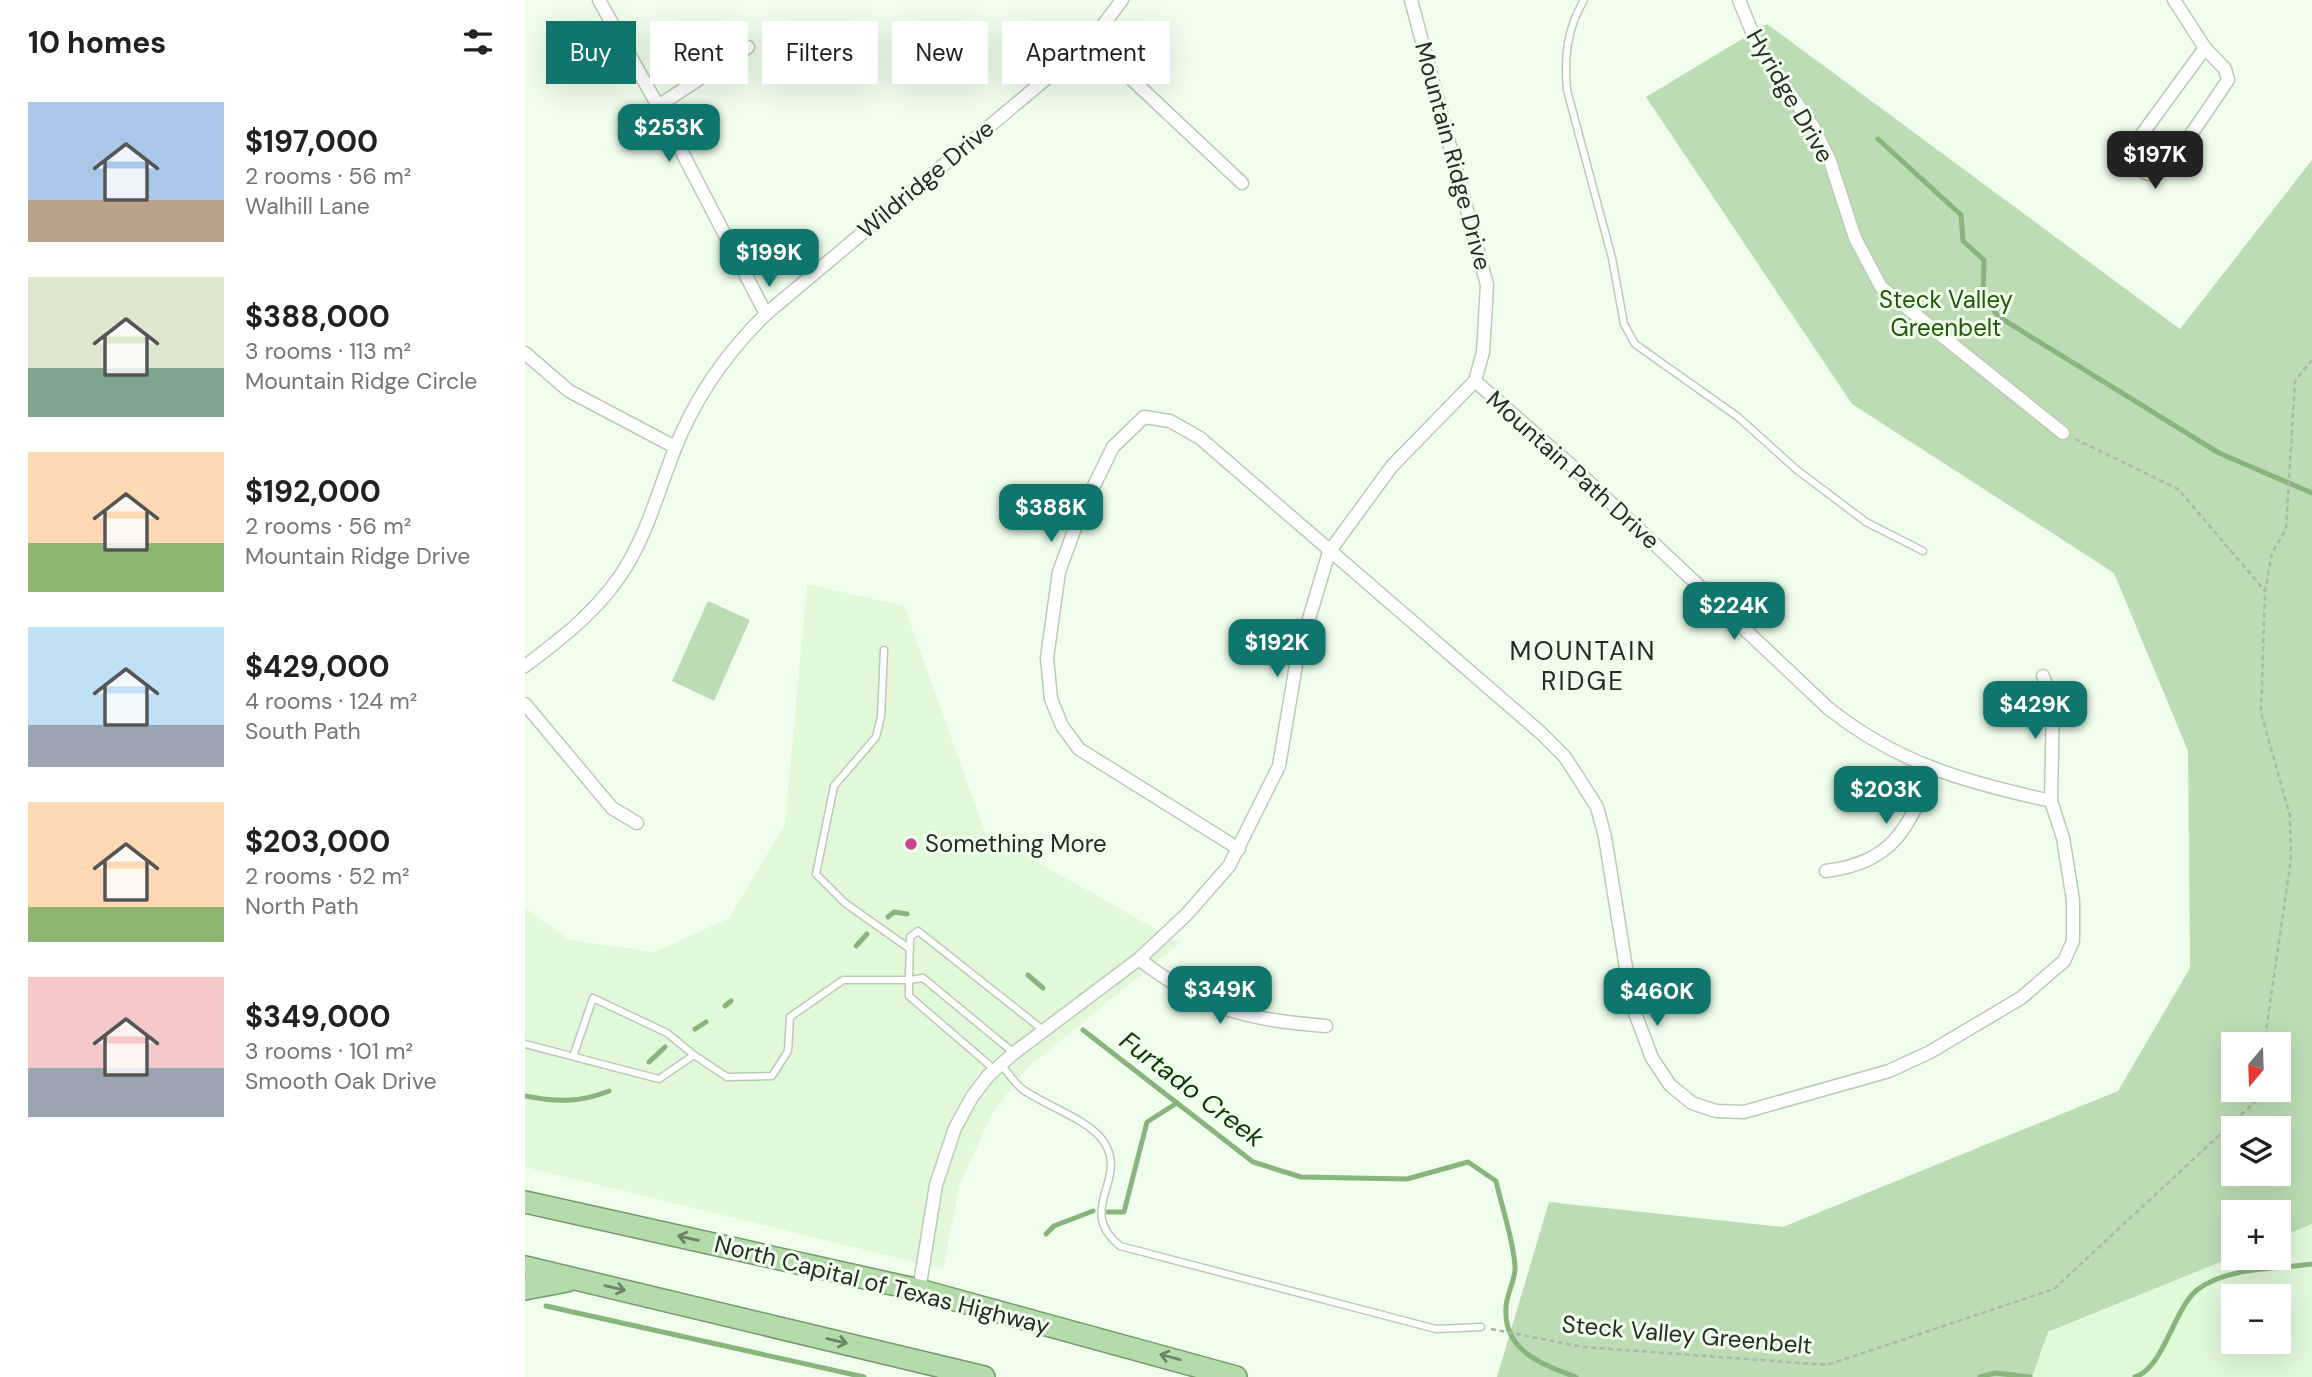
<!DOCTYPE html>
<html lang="en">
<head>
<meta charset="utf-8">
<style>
	:root { --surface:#fff; --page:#f6f6f6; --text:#202124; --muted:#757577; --accent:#0f766e }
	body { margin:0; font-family:"DM Sans",sans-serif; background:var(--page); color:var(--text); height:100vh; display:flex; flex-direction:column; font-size:26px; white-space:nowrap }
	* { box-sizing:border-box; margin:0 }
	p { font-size:23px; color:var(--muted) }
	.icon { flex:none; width:38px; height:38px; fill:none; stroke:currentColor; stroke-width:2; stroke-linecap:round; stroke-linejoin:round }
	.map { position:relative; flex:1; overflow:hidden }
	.details { display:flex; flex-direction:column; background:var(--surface); width:525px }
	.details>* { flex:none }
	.hud { position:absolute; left:21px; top:21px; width:665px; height:63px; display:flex; gap:14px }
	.needle { width:46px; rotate:199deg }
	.fabs { position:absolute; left:1696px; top:1032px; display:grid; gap:14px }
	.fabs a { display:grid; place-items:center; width:70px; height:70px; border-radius:0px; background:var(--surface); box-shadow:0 7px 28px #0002; font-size:35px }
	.price { position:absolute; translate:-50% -60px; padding:0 16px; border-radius:14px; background:var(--accent); color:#fff; font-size:23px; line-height:46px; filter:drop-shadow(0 2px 4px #0008) }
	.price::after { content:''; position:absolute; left:50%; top:42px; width:21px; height:16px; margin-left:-10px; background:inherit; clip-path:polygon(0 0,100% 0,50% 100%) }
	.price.selected { background:#222; color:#fff }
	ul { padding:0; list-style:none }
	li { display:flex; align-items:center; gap:21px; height:175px; padding:0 28px }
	li span { display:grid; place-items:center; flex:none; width:196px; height:140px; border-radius:0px; color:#555 }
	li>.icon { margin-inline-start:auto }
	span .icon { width:84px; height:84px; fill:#fffc; stroke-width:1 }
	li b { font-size:30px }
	h2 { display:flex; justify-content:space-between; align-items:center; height:84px; padding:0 28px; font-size:30px }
	.pill { padding:0 24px; border-radius:0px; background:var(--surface); box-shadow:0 7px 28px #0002; font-size:24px; line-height:63px }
	.pill.selected { background:var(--accent); color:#fff }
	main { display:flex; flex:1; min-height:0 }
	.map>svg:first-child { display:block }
	.built { fill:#e1f8db; fill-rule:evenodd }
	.green { fill:#bddcb5; fill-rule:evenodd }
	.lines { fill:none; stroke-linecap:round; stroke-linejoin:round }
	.stream { stroke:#89b47d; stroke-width:5 }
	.service-casing { stroke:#bacbb5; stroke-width:9 }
	.minor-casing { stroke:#bacbb5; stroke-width:15 }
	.trunk-casing { stroke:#77986d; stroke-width:24 }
	.path { stroke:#abb7a8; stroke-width:2.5; stroke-dasharray:5 3.5; stroke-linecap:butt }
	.service { stroke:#fff; stroke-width:6 }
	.minor { stroke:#fff; stroke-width:12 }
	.trunk { stroke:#b4dbaa; stroke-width:21 }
	.oneway { stroke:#6d8467 }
	.poi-dot { fill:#c7468f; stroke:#f0ffec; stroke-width:2.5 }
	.labels { text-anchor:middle; stroke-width:6; stroke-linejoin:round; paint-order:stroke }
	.street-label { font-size:24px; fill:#262c24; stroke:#f0ffec }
	.park-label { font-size:24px; fill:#205708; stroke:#f0ffec }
	.poi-label { font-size:24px; fill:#262c24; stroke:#f0ffec; text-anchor:start }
	.neighbourhood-label { font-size:26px; letter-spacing:2px; fill:#262c24; stroke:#f0ffec }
	.water-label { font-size:26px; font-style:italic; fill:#0d3700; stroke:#f0ffec }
</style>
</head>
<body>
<main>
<section class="details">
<h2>10 homes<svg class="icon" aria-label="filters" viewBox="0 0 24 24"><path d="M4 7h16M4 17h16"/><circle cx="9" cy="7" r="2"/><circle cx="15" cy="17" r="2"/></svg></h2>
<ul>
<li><span style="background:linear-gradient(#a9c7e8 70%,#b9a48a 0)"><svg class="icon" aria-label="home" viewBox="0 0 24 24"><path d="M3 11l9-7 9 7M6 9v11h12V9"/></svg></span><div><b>$197,000</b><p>2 rooms · 56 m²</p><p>Walhill Lane</p></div></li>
<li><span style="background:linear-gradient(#dfe7d0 65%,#7fa58c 0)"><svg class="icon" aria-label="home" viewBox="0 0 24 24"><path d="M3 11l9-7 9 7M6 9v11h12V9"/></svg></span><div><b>$388,000</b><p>3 rooms · 113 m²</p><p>Mountain Ridge Circle</p></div></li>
<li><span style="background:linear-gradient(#ffd9b3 65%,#8fb573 0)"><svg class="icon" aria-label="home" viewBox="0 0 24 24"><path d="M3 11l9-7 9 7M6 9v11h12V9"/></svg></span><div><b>$192,000</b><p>2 rooms · 56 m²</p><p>Mountain Ridge Drive</p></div></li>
<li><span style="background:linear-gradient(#bfe0f5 70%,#9aa5b1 0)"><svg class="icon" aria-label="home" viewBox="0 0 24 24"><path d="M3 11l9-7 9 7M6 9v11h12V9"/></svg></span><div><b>$429,000</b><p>4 rooms · 124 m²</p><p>South Path</p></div></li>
<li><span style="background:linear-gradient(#ffd9b3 75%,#8fb573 0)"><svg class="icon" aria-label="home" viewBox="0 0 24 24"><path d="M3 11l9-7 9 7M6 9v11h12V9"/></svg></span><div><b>$203,000</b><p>2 rooms · 52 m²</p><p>North Path</p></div></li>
<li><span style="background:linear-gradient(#f6c9c9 65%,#9aa5b1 0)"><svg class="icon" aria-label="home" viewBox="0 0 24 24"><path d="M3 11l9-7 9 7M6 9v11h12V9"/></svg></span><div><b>$349,000</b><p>3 rooms · 101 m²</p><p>Smooth Oak Drive</p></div></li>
</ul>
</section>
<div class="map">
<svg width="1787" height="1377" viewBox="0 0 1787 1377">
	<rect width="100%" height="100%" fill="#f0ffec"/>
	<g class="built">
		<path d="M 282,584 L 379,606 L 460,832 L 655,943 L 501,1069 L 467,1114 L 435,1184 L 418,1269 L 0,1167 L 0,908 L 45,940 L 130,952 L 204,918 L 260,824 Z"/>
		<path d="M 1787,1224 L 1787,1377 L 1507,1377 L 1523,1333 L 1708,1257 L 1754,1258 L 1754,1238 ZM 1708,1297 L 1754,1297 L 1754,1342 L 1708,1342 Z"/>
	</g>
	<g class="green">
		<path d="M 1242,24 L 1655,329 L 1787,160 L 1787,1224 L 1754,1238 L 1754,1213 L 1708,1213 L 1708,1257 L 1523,1332 L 1507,1377 L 972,1377 L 1024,1202 L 1258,1227 L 1593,1091 L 1665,968 L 1663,751 L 1589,573 L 1327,404 L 1121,97 ZM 1708,1045 L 1754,1045 L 1754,1090 L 1708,1090 ZM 1708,1129 L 1754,1129 L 1754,1174 L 1708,1174 Z"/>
		<path d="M 183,601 L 225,620 L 189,701 L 147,681 Z"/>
	</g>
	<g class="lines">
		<g class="stream">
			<path d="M 1353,139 L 1436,215 L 1438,241 L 1459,260 L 1458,297 L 1474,317 L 1694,453 L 1787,493"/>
			<path d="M 363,917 L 369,912 L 382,914"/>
			<path d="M 331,946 L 342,934"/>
			<path d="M 503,975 L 518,988"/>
			<path d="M 200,1006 L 206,1001"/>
			<path d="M 170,1029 L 181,1022"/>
			<path d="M 558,1030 L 728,1162 L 776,1177 L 882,1179 L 943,1162 L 971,1181 C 977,1208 988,1238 990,1266 C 991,1280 981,1294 981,1308 C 978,1351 1018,1365 1051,1377"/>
			<path d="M 124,1062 L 140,1047"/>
			<path d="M 0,1096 C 30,1102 55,1103 84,1091"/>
			<path d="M 583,1212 L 599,1212 L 622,1122 L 652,1103"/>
			<path d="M 521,1234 L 529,1226 L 568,1211"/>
			<path d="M 21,1306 L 339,1377"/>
			<path d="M 1455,1377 L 1470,1373 L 1505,1377"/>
			<path d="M 1610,1377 C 1639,1368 1649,1308 1672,1290 C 1701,1267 1752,1269 1787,1264"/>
		</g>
		<defs>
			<g id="service">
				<path d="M 1059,0 C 1042,29 1039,56 1042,90 L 1087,258 L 1099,324 L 1110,344 L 1213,417 L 1272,470 L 1341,522 L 1398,551"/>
				<path d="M 359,650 L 356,717 L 351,737 L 309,786 L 291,874 L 320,903 L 385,949"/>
				<path d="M 0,1044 L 134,1079 L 169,1055 L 142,1033 L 68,998 L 49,1054"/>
				<path d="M 169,1055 L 202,1077 L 247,1076 L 263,1051 L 265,1017 L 318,980 L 384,980 L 385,937 L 393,931 L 518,1030"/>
				<path d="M 476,1064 C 482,1072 489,1082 497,1089 C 519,1105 565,1120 579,1142 C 604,1180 550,1209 595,1246 L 911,1329 L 956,1327"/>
				<path d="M 470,1070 L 384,996 L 384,980 L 398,978 L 489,1053"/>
			</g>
			<g id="minor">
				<path d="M 74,0 L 133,106 L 241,314"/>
				<path d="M 1214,0 L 1234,49 L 1289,128 L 1305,161 L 1330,238 L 1356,287 L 1538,433"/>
				<path d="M 1649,0 L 1680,48 L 1700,69 L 1703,80 L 1648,161 L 1631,175 C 1612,173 1605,163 1609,145 L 1680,48"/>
				<path d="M 566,41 L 717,183"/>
				<path d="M 133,106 L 223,47"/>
				<path d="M 0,353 L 44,391 L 150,447"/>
				<path d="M 950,381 L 1048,467 L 1303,708 C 1373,764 1441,782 1526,801"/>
				<path d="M 0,666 C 40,636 80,605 105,560 C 124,526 135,487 149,451 C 170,397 200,354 241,314 L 566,41 L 597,0"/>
				<path d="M 0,704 L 87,808 L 112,823"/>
				<path d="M 714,849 L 554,749 L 537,726 L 526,699 L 522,658 L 534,572 L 555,514 L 588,447 L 619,417 L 645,421 L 675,438 L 1016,733 L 1040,757 L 1072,807 L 1080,837 L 1107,1005 L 1127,1058 L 1145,1085 L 1167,1103 L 1191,1111 L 1219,1112 L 1364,1071 L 1405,1052 L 1496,998 L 1539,961 L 1548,941 L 1548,900 L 1538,838 L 1526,801 L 1528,703 L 1518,676"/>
				<path d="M 1301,871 C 1369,862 1384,828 1407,768"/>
				<path d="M 614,959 C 680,1010 719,1019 801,1026"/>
				<path d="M 394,1290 L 411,1185 L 430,1128 L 447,1097 L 463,1076 L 489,1053 L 614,959 L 662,914 L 704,866 L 754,766 L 772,659 L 804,552 L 867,466 L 950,381 L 958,352 L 962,285 L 886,0"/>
			</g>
			<g id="trunk">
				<path d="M 0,1202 L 394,1290 L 711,1377"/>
				<path d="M 0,1267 L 459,1377"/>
				<path d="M 0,1289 L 42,1281"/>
			</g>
		</defs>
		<use href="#service" class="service-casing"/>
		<use href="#minor" class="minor-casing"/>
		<use href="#trunk" class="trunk-casing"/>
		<g class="path">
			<path d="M 1550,439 L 1653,489 L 1740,591"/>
			<path d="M 1739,1045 L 1766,859 L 1765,816 L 1736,713 L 1740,591 L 1747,553 L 1761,529 L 1770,381 L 1787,360"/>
			<path d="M 966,1329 L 1058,1347 L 1302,1365 L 1529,1289 L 1731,1101 L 1733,1090"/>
		</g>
		<use href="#service" class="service"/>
		<use href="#minor" class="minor"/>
		<use href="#trunk" class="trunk"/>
	</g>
	<defs><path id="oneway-shaft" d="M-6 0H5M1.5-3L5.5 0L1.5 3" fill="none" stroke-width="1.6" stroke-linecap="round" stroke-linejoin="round" transform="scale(1.75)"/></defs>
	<g class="oneway">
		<use href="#oneway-shaft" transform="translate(163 1238) rotate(-167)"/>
		<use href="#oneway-shaft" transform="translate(90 1288) rotate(13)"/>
		<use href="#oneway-shaft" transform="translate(312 1341) rotate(13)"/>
		<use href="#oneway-shaft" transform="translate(645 1357) rotate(-165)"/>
	</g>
	<circle class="poi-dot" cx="386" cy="844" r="7"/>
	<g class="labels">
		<g class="street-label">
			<text transform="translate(1265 96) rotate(60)" y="8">Hyridge Drive</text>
			<text transform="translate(928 156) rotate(75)" y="8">Mountain Ridge Drive</text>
			<text transform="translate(401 179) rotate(-40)" y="8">Wildridge Drive</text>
			<text transform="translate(1048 470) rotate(42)" y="8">Mountain Path Drive</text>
			<text transform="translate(357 1285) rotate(14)" y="8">North Capital of Texas Highway</text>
			<text transform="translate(1162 1335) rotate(5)" y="8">Steck Valley Greenbelt</text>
		</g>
		<g class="park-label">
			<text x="1421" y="308">Steck Valley<tspan x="1421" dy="28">Greenbelt</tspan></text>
		</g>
		<g class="poi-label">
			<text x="400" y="852">Something More</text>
		</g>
		<g class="neighbourhood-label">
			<text x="1058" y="660">MOUNTAIN<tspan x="1058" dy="30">RIDGE</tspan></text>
		</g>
		<g class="water-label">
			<text transform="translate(667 1089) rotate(37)" y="9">Furtado Creek</text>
		</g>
	</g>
</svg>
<div class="fabs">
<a><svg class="needle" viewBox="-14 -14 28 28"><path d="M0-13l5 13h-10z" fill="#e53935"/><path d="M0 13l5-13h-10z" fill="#757577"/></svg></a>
<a><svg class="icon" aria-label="layers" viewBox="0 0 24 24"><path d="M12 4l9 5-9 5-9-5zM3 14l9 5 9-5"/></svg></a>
<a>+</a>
<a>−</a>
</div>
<b class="price" style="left:144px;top:164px">$253K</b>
<b class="price selected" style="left:1630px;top:191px">$197K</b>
<b class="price" style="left:244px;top:289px">$199K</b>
<b class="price" style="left:526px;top:544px">$388K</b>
<b class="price" style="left:1209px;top:642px">$224K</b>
<b class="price" style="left:752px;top:679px">$192K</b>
<b class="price" style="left:1510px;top:741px">$429K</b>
<b class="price" style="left:1361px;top:826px">$203K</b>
<b class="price" style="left:695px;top:1026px">$349K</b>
<b class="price" style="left:1132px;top:1028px">$460K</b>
<div class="hud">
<a class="pill selected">Buy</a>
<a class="pill">Rent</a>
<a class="pill">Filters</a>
<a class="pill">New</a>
<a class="pill">Apartment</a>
</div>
</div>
</main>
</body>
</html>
